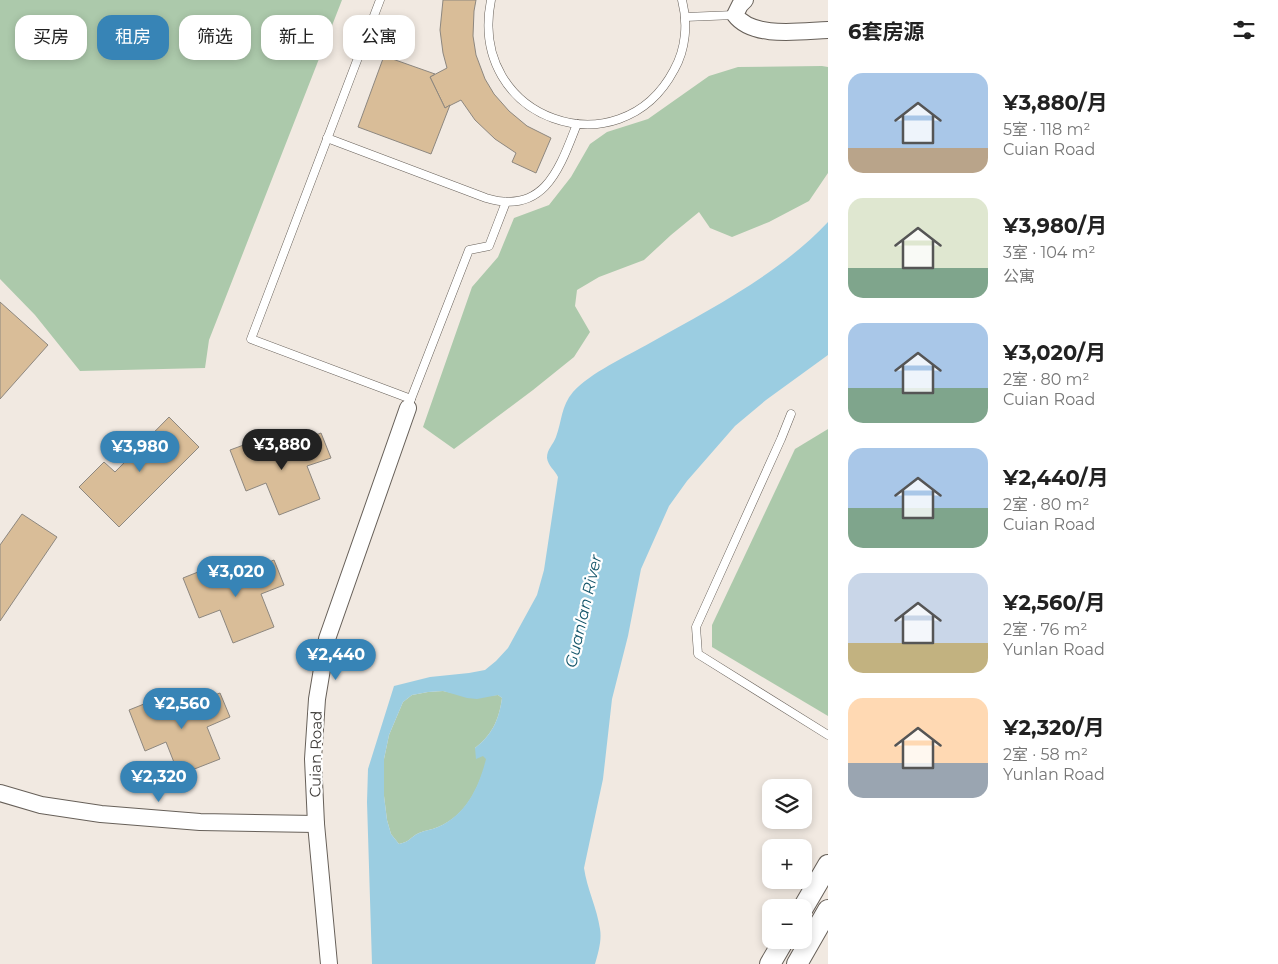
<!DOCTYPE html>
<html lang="zh">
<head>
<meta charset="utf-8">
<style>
	:root { --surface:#fff; --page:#f2f2f2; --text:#222; --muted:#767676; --accent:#3784b6 }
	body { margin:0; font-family:Montserrat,"Noto Sans SC",sans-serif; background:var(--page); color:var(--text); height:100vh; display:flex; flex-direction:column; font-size:19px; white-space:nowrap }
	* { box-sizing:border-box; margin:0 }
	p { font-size:16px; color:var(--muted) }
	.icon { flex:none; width:28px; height:28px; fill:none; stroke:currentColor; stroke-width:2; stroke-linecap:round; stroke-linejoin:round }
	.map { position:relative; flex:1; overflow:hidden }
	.sheet { display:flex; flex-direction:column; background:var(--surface); width:450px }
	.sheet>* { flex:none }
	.banner { position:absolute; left:15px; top:15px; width:475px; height:45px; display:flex; gap:10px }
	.buttons { position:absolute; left:762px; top:779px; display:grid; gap:10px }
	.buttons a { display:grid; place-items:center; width:50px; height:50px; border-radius:10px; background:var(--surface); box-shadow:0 2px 8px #0003; font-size:25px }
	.price { position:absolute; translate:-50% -42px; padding:0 11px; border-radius:18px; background:var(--accent); color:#fff; font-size:16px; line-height:32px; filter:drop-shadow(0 1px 2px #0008) }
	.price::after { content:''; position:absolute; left:50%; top:30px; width:15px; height:11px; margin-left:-8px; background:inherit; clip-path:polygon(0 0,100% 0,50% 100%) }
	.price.active { background:#222; color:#fff }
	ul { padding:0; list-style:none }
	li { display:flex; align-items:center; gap:15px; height:125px; padding:0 20px }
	li span { display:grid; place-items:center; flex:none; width:140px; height:100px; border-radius:15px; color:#555 }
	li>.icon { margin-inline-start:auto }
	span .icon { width:60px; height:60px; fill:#fffc; stroke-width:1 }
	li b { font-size:21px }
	h2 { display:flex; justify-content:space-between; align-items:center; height:60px; padding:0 20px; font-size:21px }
	.chip { padding:0 18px; border-radius:15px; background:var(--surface); box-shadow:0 2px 8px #0003; font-size:18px; line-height:45px }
	.chip.active { background:var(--accent); color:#fff }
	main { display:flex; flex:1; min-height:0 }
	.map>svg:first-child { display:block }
	.green { fill:#acc9ab }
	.water { fill:#9bcde1; fill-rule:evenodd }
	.building { fill:#d9bd98; stroke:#8d877f }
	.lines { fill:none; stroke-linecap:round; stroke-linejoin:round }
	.service-casing { stroke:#676059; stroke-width:9 }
	.minor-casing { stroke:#676059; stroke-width:18 }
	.tertiary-casing { stroke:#676059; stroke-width:22 }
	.service { stroke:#fff; stroke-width:8 }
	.minor { stroke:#fff; stroke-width:16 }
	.tertiary { stroke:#fff; stroke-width:20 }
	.labels { text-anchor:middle; stroke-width:4.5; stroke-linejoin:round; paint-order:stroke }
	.street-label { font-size:15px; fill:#3e3b38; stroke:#fff }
	.water-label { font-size:16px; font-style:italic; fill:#13556a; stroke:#fff }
</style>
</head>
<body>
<main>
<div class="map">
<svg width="828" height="964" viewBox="0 0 828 964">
	<rect width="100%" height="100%" fill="#f1e9e1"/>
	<g class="green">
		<path d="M 0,0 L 342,0 L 209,340 L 205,368 L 80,371 L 35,315 L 0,279 Z"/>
		<path d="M 822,66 L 828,67 L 828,173 L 809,201 L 769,222 L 732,237 L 710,228 L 699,212 L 671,235 L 644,260 L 599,277 L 577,290 L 575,306 L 590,332 L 574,357 L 533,390 L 454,449 L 423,427 L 472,287 L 498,257 L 514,218 L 549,205 L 571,177 L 590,144 L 607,132 L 648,119 L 709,76 L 738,67 Z"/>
		<path d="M 828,429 L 828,716 L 712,647 L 712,625 L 795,449 Z"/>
		<path d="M 443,691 C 460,695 480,697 498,695 L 502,698 C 499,720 492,735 475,748 L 487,759 C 479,787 467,815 438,827 C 432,830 425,830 419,833 C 410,837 410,842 399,844 L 391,834 L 387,820 L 384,796 L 384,759 L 389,735 L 403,702 L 412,695 L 428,692 Z"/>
	</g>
	<path class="water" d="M 828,222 L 828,355 L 766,400 L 735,426 L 687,481 L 669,506 L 641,569 L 628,636 L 612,699 L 603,779 L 584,868 C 587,889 597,908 600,929 C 602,941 598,953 595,964 L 372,964 L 367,802 L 368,769 L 394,686 L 430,677 L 469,673 L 485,670 L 496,661 L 508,648 L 537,595 L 544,570 L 558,477 C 555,470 548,466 547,458 C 547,449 553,445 556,437 C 562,421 561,406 573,392 C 590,373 627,356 650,343 C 712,308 779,274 828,222 ZM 443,691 L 467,698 L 477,699 L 498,695 L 502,698 C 499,720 492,735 475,748 L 476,759 L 483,756 L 486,759 C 479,787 466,815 438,827 C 432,830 425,830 419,833 C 410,837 410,842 399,844 L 391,834 L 387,820 L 384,796 L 384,759 L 389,735 L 403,702 L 412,695 L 428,692 Z"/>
	<g class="building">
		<path d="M 443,0 L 476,0 L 474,11 L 473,36 L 476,55 L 485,79 L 494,94 L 509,111 L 527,126 L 551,138 L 536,173 L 512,162 L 516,153 L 495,139 L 475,120 L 461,100 L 445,108 L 430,77 L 447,68 L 443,53 L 440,30 Z"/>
		<path d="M 384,56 L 435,74 L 430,77 L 445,108 L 450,105 L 431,154 L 358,127 Z"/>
		<path d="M 0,302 L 48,345 L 0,399 Z"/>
		<path d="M 169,417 L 199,447 L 119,527 L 79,487 L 104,462 L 115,472 Z"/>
		<path d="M 321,433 L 331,458 L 307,466 L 320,499 L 279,515 L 266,483 L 246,491 L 230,450 L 260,439 L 266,454 Z"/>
		<path d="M 22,514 L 57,537 L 0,621 L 0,545 Z"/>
		<path d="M 274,560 L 284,585 L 261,594 L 274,627 L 233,643 L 220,610 L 199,618 L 183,578 L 213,566 L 220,582 Z"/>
		<path d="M 220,693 L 230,717 L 207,727 L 220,759 L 179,775 L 166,742 L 145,751 L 129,710 L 159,698 L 166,714 Z"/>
	</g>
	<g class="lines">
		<defs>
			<g id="service">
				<path d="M 380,0 L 251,339 L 411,399"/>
				<path d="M 491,0 C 467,120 620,172 674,70 C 686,49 688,23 682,0"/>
				<path d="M 685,17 L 735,15"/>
				<path d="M 327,138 L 486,198 C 545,216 560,167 577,124"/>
				<path d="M 409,404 L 469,250 L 489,246 L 506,202"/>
				<path d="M 791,414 L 781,439 L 696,627 L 698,654 L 828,735"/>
			</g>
			<g id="minor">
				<path d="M 745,0 L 740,5 L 735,15 C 753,39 801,31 828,30"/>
				<path d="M 0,793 L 41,805 L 101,814 L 200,822 L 316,824"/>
				<path d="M 329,964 L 316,824 L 313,759 L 317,699 L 327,639 L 408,408"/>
			</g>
			<g id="tertiary">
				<path d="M 803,908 L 828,865"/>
				<path d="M 770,964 L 784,940"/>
				<path d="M 797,964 L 828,910"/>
			</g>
		</defs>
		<use href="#service" class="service-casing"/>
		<use href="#minor" class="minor-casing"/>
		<use href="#tertiary" class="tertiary-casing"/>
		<use href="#service" class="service"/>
		<use href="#minor" class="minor"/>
		<use href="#tertiary" class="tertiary"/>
	</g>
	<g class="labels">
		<g class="street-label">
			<text transform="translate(316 754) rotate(-89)" y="5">Cuian Road</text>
		</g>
		<g class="water-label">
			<text transform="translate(583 611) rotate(-77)" y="6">Guanlan River</text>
		</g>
	</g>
</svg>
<div class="buttons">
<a><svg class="icon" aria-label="layers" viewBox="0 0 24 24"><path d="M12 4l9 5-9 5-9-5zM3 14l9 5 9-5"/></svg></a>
<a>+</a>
<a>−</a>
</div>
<b class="price active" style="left:282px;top:471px">¥3,880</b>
<b class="price" style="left:140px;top:473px">¥3,980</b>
<b class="price" style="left:236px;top:598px">¥3,020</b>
<b class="price" style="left:336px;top:681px">¥2,440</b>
<b class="price" style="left:182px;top:730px">¥2,560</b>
<b class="price" style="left:159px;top:803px">¥2,320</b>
<div class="banner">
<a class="chip">买房</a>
<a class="chip active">租房</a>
<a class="chip">筛选</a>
<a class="chip">新上</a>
<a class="chip">公寓</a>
</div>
</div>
<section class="sheet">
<h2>6套房源<svg class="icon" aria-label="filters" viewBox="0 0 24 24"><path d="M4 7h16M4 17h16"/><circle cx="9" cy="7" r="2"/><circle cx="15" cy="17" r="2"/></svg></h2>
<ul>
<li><span style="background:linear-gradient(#a9c7e8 75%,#b9a48a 0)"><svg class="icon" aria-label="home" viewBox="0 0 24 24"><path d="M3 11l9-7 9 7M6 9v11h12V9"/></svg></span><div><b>¥3,880/月</b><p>5室 · 118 m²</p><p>Cuian Road</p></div></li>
<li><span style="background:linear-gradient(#dfe7d0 70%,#7fa58c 0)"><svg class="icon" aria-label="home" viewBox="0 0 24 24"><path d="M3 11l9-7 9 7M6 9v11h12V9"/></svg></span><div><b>¥3,980/月</b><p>3室 · 104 m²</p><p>公寓</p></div></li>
<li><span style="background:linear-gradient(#a9c7e8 65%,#7fa58c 0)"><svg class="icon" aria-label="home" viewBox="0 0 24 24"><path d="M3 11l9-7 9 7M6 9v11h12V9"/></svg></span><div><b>¥3,020/月</b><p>2室 · 80 m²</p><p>Cuian Road</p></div></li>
<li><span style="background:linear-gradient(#a9c7e8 60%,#7fa58c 0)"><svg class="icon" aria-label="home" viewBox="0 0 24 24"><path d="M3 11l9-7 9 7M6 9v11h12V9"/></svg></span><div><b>¥2,440/月</b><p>2室 · 80 m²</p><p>Cuian Road</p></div></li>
<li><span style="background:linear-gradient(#c9d6e8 70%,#c2b280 0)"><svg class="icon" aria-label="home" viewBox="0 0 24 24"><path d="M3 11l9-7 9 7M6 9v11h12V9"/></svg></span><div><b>¥2,560/月</b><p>2室 · 76 m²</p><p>Yunlan Road</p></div></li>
<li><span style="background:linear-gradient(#ffd9b3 65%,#9aa5b1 0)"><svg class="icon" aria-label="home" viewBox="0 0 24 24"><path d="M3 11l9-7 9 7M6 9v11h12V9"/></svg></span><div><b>¥2,320/月</b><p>2室 · 58 m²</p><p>Yunlan Road</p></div></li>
</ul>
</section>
</main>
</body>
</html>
